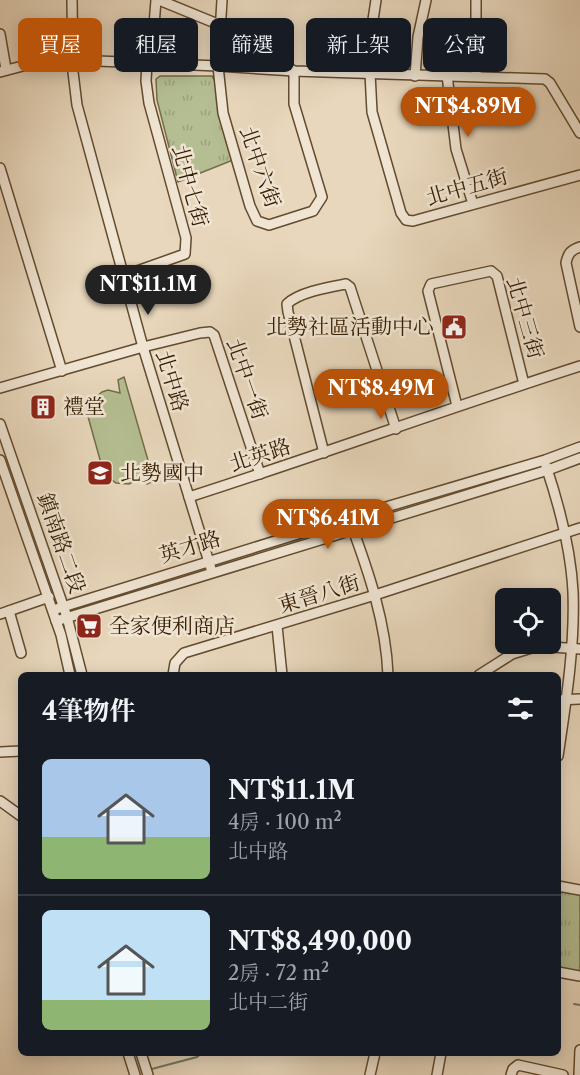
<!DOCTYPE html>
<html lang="zh-TW">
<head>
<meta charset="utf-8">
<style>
	:root { --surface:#171b24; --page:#20242c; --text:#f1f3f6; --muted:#9ea1a6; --line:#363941; --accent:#b45309 }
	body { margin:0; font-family:"Libre Caslon Text","Noto Serif TC",serif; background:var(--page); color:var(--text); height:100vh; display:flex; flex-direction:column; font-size:22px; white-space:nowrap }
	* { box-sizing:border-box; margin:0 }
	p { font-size:20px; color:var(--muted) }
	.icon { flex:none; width:33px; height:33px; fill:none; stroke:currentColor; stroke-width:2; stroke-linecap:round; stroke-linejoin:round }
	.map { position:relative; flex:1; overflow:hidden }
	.drawer { position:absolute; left:18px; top:672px; width:543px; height:384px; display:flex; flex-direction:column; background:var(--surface); border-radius:9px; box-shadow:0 3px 15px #0003 }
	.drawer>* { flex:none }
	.top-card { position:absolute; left:18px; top:18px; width:544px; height:54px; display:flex; gap:12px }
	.fabs { position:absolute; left:495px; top:588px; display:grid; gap:12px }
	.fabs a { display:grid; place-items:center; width:66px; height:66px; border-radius:9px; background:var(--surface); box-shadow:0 3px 15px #0003; font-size:30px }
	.price { position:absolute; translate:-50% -51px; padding:0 14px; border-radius:21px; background:var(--accent); color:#fff; font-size:20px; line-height:39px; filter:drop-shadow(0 2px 3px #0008) }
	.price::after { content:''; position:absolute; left:50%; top:36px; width:18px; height:14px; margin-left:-9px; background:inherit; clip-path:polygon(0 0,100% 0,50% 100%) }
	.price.active { background:#222; color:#fff }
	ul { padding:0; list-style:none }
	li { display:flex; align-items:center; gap:18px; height:150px; padding:0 24px }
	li+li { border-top:2px solid var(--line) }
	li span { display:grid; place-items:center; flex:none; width:168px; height:120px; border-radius:9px; color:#555 }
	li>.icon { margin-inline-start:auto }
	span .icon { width:72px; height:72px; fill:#fffc; stroke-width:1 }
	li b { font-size:26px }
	h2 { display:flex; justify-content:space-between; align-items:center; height:72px; padding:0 24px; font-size:26px }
	.chip { padding:0 21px; border-radius:9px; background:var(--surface); box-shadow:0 3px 15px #0003; font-size:21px; line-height:54px }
	.chip.active { background:var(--accent); color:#fff }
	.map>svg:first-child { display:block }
	.grass { fill:#b4be92; stroke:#746d49; stroke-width:1.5 }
	.park { fill:url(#park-tufts); stroke:#746d49; stroke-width:1.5 }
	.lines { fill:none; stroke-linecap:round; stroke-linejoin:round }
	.stream { stroke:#707a6b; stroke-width:2 }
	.minor-casing { stroke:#624b2f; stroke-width:12 }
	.minor { stroke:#f0e5d3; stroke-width:9 }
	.labels { text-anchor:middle; stroke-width:5; stroke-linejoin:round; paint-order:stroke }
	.street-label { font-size:21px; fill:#351c00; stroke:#f0e5d3 }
	.poi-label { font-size:21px; fill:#351c00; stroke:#f0e5d3; text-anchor:start }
</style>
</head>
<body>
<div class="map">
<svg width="580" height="1075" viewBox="0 0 580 1075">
	<defs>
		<pattern id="park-tufts" width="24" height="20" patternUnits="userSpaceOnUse" patternTransform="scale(1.5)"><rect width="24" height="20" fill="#b4be92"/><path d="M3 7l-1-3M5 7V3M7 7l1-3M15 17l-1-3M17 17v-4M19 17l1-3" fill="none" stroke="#9ba37c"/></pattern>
	</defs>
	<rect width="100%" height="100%" fill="#e8d7bc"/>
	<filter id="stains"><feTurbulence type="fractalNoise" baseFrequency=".00333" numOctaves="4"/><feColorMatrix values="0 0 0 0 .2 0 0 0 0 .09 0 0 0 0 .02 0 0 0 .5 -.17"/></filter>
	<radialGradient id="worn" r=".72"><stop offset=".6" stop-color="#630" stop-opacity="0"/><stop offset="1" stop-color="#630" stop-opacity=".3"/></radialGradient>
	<path class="grass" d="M 124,377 L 154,481 L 147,484 L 143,472 L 133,482 L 129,484 L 116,483 L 104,474 L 87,413 L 93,400 L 102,392 L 108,390 L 120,393 L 118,380 Z"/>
	<g class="park">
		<path d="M 160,76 L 212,76 L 217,84 L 233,160 L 178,182 L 157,100 L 156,79 Z"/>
		<path d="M 558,888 L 580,892 L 580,972 L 558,968 Z"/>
	</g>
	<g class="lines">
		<g class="stream">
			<path d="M 574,1004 L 580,1005"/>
			<path d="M 148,1070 L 197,1057 L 202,1053"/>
		</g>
		<defs>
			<g id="minor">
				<path d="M 72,0 L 73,72 L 77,105 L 143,347 L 212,572"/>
				<path d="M 159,0 L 220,25 L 294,71 L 294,104 L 322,197 L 313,211 L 269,225 L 257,221 L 250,206 L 223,113 L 218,66 L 222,0"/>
				<path d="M 376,0 L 371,33 L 370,73 L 372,112 L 401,213 L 406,220 L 413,221 L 580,175"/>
				<path d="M 476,0 L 476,76"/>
				<path d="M 0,34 L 6,69"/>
				<path d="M 0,72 L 34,63 L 74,60 L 218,66 L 294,71 L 545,79 L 550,83 L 580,133"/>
				<path d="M 447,75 L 456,149 L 473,204"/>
				<path d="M 415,76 L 418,37 L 426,0"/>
				<path d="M 0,168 L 62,371"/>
				<path d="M 580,247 C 571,250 568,253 566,263 L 580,327"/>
				<path d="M 123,276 L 185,254 L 186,238 L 149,103 L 146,81 L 147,62 L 154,25 L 156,0"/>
				<path d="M 0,388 L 143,347 L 200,333 L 210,332 L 214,335 L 260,474"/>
				<path d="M 457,406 L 428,291 L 431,284 L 491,271 L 497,276 L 524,384"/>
				<path d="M 0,424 L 67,617 L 82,675"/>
				<path d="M 324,453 L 288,312 L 287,304 C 299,292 330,287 346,284 L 350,287 L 396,429"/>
				<path d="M 0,460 L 61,635 L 70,675"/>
				<path d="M 546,466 C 559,505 571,550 573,592 C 575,646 566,702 558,756"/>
				<path d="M 189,497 C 320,455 449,408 580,366"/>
				<path d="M 351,524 C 369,573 386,623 388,675"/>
				<path d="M 53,610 L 359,515 L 545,460 L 580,447"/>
				<path d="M 9,611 L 21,653"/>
				<path d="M 0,614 L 49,597"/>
				<path d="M 56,621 L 548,470 L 580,458"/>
				<path d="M 277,626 L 282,675"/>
				<path d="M 173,675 L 175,663 L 184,653 L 375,595 L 580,528"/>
				<path d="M 479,675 L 512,654 L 538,646 L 580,649"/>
				<path d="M 558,700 L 580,699"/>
				<path d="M 0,752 L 21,751"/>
				<path d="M 0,801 L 21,816"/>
				<path d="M 558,886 L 580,890"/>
				<path d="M 558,972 L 580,976"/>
				<path d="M 128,1053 L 135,1075"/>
				<path d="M 141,1053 L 148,1075"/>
				<path d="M 370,1075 L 375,1053"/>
				<path d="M 437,1075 L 441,1053"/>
				<path d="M 511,1075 L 513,1069 L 518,1065 L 563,1075"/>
				<path d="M 579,1075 L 580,1050"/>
			</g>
		</defs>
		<use href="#minor" class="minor-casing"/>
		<use href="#minor" class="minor"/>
	</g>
	<defs>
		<symbol id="civic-square" viewBox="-11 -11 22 22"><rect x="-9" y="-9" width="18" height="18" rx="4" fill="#8f2418" stroke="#f0e5d3"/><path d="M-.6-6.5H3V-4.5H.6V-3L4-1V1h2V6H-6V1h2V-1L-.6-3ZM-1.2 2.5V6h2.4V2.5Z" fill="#fff"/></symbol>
		<symbol id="building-square" viewBox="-11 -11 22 22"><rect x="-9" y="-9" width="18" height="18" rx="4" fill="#8f2418" stroke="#f0e5d3"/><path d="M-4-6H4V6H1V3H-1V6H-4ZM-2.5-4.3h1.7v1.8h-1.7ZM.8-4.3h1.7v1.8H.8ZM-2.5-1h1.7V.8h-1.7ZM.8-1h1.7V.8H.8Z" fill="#fff"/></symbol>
		<symbol id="school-square" viewBox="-11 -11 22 22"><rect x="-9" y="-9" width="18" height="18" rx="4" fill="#8f2418" stroke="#f0e5d3"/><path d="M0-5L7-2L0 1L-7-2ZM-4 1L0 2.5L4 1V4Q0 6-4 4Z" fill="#fff"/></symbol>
		<symbol id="supermarket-square" viewBox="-11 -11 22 22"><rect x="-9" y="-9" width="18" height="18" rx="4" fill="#8f2418" stroke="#f0e5d3"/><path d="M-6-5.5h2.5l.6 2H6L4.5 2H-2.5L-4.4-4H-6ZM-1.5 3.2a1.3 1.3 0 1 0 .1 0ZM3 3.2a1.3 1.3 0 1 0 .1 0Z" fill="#fff"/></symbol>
	</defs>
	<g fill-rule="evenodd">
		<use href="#civic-square" x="439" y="312" width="30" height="30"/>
		<use href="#building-square" x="28" y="392" width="30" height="30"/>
		<use href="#school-square" x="85" y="458" width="30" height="30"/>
		<use href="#supermarket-square" x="74" y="611" width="30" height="30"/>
	</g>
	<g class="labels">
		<g class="street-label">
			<text transform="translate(260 167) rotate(71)" y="7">北中六街</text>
			<text transform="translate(190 186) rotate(75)" y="7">北中七街</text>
			<text transform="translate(467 187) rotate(-16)" y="7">北中五街</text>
			<text transform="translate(525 318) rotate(74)" y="7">北中三街</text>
			<text transform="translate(247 379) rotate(71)" y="7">北中一街</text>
			<text transform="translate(172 381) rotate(73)" y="7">北中路</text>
			<text transform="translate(260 455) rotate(-18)" y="7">北英路</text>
			<text transform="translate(61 543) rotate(71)" y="7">鎮南路二段</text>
			<text transform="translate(190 547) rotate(-17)" y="7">英才路</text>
			<text transform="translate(319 594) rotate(-17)" y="7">東晉八街</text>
		</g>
		<g class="poi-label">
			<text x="434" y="334" text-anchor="end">北勢社區活動中心</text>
			<text x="63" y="414">禮堂</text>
			<text x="120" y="480">北勢國中</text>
			<text x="109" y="633">全家便利商店</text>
		</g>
	</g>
	<rect width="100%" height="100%" filter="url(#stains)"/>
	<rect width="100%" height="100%" fill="url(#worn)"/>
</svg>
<div class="fabs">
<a><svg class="icon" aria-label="locate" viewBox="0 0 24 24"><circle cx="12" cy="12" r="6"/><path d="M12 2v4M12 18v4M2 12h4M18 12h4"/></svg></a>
</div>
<b class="price" style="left:468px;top:138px">NT$4.89M</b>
<b class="price active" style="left:148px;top:316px">NT$11.1M</b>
<b class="price" style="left:381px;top:420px">NT$8.49M</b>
<b class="price" style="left:328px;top:550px">NT$6.41M</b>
<div class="top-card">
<a class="chip active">買屋</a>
<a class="chip">租屋</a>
<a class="chip">篩選</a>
<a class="chip">新上架</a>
<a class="chip">公寓</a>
</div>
<section class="drawer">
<h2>4筆物件<svg class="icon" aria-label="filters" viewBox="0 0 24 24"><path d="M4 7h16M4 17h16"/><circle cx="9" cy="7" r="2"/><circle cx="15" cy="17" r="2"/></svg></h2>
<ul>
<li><span style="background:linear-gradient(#a9c7e8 65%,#8fb573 0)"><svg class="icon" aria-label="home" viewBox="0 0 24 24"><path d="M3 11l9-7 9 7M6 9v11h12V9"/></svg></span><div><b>NT$11.1M</b><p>4房 · 100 m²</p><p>北中路</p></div></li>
<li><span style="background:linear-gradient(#bfe0f5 75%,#8fb573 0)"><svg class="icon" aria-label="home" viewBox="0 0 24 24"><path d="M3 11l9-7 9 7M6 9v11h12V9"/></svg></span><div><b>NT$8,490,000</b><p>2房 · 72 m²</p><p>北中二街</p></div></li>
</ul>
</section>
</div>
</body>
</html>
